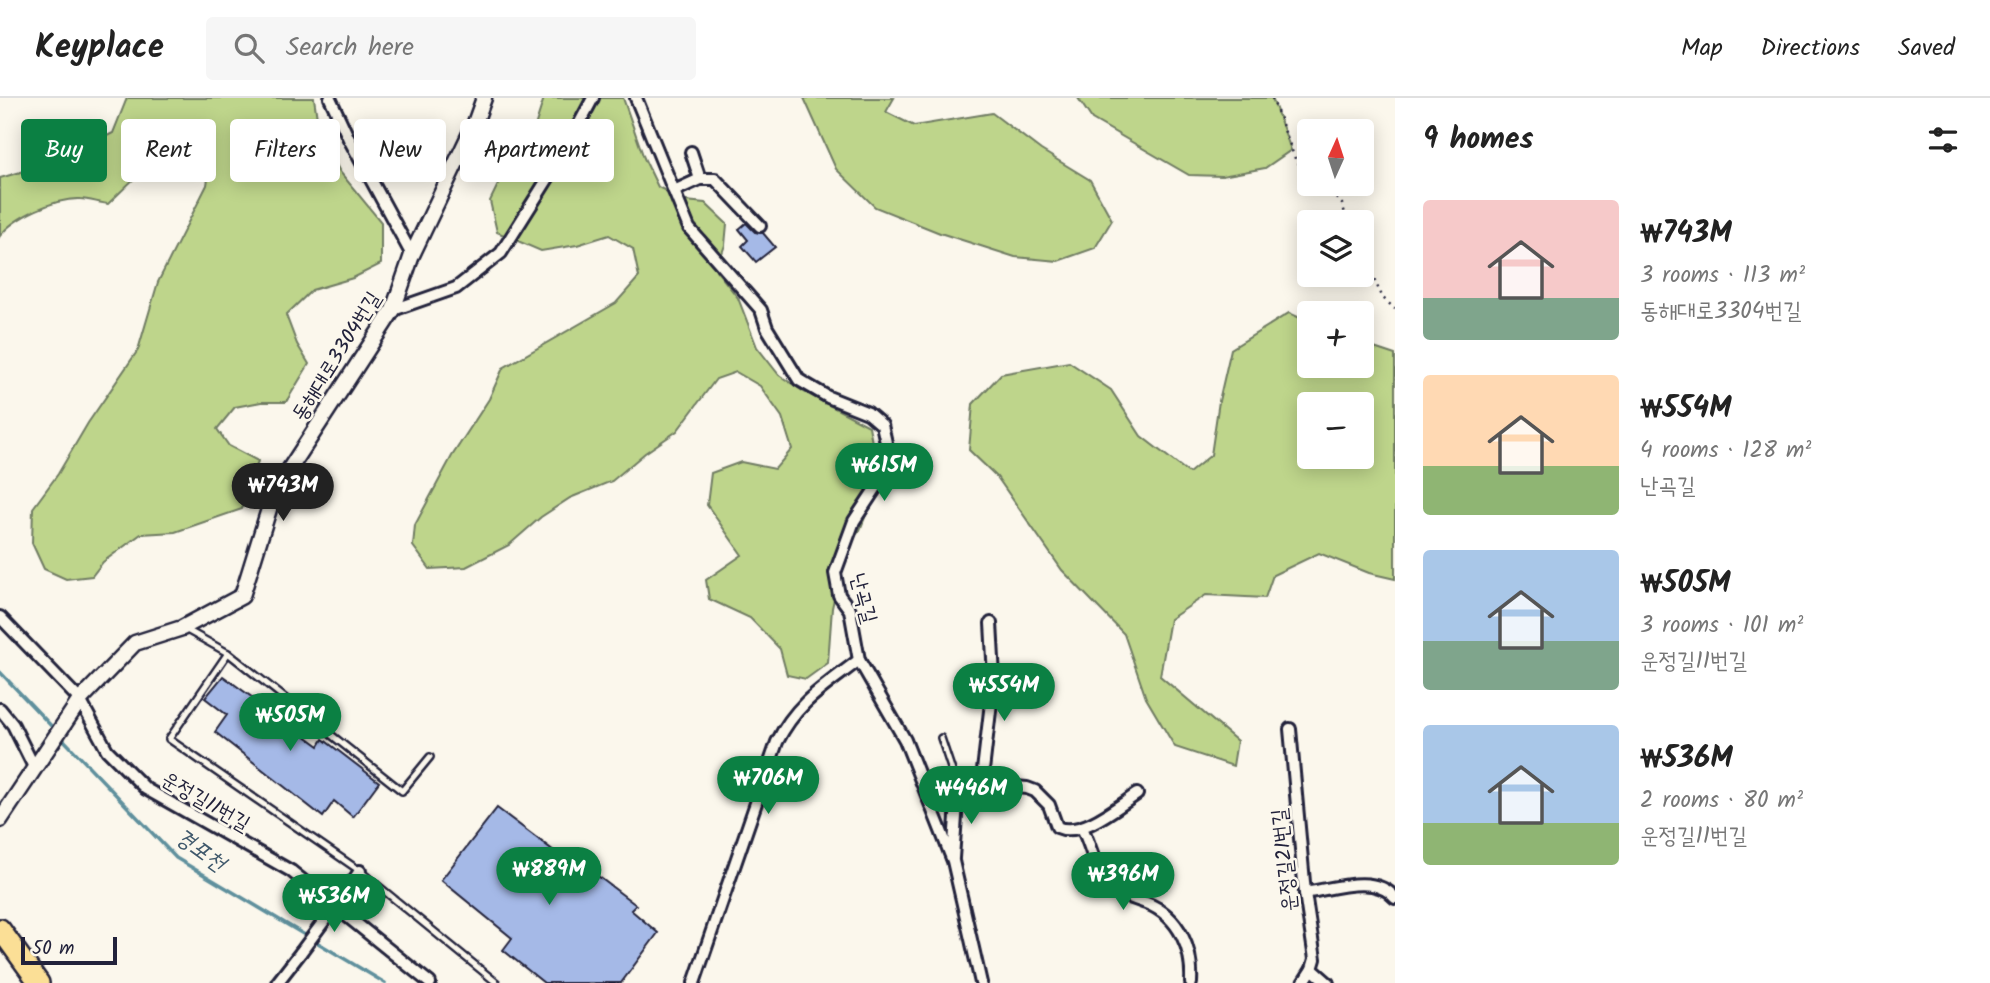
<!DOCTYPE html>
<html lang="en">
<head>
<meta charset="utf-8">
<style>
	:root { --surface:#fff; --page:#f6f6f6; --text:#222; --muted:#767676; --line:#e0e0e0; --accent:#0b8043 }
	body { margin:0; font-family:Kalam,"Poor Story",sans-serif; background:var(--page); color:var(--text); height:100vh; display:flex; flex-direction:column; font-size:26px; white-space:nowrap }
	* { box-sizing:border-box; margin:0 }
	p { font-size:23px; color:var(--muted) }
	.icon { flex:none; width:38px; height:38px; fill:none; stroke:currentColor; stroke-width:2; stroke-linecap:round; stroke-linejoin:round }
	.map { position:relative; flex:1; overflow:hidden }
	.side { display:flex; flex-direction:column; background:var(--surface); width:595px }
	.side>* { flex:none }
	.top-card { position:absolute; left:21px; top:21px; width:665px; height:63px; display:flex; gap:14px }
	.needle { width:46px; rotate:3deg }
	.controls { position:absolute; left:1297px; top:21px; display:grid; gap:14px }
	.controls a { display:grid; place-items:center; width:77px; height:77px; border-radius:7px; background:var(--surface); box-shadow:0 4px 18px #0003; font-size:35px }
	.scale { position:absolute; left:21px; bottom:18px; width:96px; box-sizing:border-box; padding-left:7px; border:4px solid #22223b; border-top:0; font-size:19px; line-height:24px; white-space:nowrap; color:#22223b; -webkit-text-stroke:5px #fbf7ec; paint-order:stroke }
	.price { position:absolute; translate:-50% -60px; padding:0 16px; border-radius:24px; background:var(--accent); color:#fff; font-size:23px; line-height:46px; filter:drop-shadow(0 2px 4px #0008) }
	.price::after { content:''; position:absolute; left:50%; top:42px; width:21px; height:16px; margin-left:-10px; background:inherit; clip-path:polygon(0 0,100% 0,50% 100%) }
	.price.on { background:#222; color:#fff }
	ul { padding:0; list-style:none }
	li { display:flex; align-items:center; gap:21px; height:175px; padding:0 28px }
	li span { display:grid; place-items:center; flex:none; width:196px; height:140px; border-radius:7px; color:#555 }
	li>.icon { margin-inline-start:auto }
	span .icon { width:84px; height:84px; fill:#fffc; stroke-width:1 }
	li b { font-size:30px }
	h2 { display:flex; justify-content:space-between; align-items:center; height:84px; padding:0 28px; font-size:30px }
	.tag { padding:0 24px; border-radius:7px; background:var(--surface); box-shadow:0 4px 18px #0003; font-size:24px; line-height:63px }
	.tag.on { background:var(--accent); color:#fff }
	header { display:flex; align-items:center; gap:42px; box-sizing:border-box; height:98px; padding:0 35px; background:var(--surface); border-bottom:2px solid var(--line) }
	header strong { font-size:33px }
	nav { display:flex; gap:38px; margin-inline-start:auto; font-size:24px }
	.search { width:490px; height:63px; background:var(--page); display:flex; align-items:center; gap:18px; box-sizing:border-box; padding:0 24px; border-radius:7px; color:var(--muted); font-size:26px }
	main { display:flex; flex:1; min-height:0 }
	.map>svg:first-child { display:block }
	.green { fill:#bed58b; stroke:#707c63; stroke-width:2; fill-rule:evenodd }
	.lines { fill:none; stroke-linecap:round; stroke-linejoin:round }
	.stream { stroke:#5f909d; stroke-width:3.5 }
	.building { fill:#a5b9e7; stroke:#22223b; stroke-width:2 }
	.lane-casing { stroke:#22223b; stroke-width:10 }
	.street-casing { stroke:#22223b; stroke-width:16 }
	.secondary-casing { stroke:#22223b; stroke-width:19 }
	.highway-casing { stroke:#22223b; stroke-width:24 }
	.path { stroke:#22223b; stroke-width:2.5; stroke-dasharray:2 5; stroke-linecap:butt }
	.lane { stroke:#fbf7ec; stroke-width:5 }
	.street { stroke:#fbf7ec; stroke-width:10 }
	.secondary { stroke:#fbf7ec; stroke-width:14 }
	.highway { stroke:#fbdf96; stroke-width:19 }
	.street-bridge-casing { stroke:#22223b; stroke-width:16; stroke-linecap:butt }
	.street-bridge { stroke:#fbf7ec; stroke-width:10 }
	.labels { text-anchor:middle; stroke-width:5; stroke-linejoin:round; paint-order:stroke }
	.street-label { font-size:21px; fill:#22223b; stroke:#fbf7ec }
	.water-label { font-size:23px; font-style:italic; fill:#40596c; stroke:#fbf7ec }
</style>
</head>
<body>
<header>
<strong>Keyplace</strong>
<div class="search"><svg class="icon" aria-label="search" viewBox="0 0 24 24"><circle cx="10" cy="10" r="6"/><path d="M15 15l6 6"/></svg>Search here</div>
<nav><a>Map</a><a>Directions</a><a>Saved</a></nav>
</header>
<main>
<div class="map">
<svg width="1395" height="885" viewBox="0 0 1395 885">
	<rect width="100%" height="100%" fill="#fbf7ec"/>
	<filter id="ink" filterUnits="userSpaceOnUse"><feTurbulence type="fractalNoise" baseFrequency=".0143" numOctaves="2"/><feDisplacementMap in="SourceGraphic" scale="14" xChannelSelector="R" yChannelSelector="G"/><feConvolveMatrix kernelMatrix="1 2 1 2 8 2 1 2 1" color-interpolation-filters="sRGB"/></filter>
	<g filter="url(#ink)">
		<g class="green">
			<path d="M 127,0 L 314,0 L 319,34 L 340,74 L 381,124 L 381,166 L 353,180 L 312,192 L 286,217 L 297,246 L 309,266 L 286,304 L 261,304 L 235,309 L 217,331 L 229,348 L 258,363 L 242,411 L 175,434 L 141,436 L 103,464 L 92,478 L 66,481 L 44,471 L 32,445 L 33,410 L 58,376 L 88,325 L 138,252 L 158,184 L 207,87 L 212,55 L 184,35 L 157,41 L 139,76 L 108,106 C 99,105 89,101 80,101 C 56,100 14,119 0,138 L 0,80 L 31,71 L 81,51 L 113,35 Z"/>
			<path d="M 544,0 L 623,0 L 644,60 L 658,89 L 686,103 L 705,105 L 727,126 L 725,147 L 716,172 L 738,200 L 757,249 L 779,277 L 804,294 L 869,328 L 879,384 L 860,432 L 845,452 L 832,510 L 828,565 L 806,581 L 787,577 L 780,551 L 750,520 L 709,501 L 706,482 L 742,457 L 707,407 L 711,375 L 741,364 L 775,371 L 792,351 L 782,319 L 760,288 L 736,274 L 716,281 L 677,333 L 645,355 L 612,383 L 570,400 L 541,419 L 509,447 L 466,469 L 430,471 L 413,448 L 415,427 L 452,358 L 489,301 L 503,270 L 616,205 L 639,179 L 633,151 L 609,137 L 577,147 L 541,153 L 497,134 L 490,103 L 505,72 L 531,41 Z"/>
			<path d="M 804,0 L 894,0 L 886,14 L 914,28 L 992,15 L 1041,52 L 1090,82 L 1112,122 L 1095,150 L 1058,163 L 1015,159 L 940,135 L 875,109 L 836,71 Z"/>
			<path d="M 1078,0 L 1272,0 L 1291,52 L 1265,70 L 1222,78 L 1189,77 L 1092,21 Z"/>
			<path d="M 1289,215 L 1309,224 L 1309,268 L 1362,268 L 1362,246 L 1395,257 L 1395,481 L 1369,475 L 1319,455 L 1273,477 L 1265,500 L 1206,497 L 1170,521 L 1160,578 L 1237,643 L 1233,668 L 1175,649 L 1146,600 L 1124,536 L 1062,472 L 997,379 L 969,352 L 973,306 L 1001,276 L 1069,264 L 1111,292 L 1141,338 L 1189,375 L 1211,357 L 1219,303 L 1231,251 ZM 1362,306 L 1362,359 L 1309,359 L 1309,306 Z"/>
		</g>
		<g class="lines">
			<g class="stream">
				<path d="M 0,574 L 56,633"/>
				<path d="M 61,639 L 176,760 L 385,885"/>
			</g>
		</g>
		<g class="building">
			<path d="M 746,125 L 755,134 L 763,135 L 775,149 L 756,164 L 742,148 L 748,142 L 739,131 Z"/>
			<path d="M 223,578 L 319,648 L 323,641 L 379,684 L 353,719 L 334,703 L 323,719 L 215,634 L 227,617 L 205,600 Z"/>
			<path d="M 497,710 L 574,768 L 578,763 L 636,807 L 631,812 L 658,835 L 621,885 L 544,885 L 503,852 L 512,840 L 441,782 Z"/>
		</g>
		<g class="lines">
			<defs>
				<g id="lane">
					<path d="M 185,531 L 228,555 L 402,693 L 430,659"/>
					<path d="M 228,555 L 169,641 L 360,773 L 497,885"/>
					<path d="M 941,640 L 958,691"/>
				</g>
				<g id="street">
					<path d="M 330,0 L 349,41 L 412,157"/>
					<path d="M 636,0 L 689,130 L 761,212 L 767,230 L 799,282 L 828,299 L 868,315 L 882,327 L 887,349 L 879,385 L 854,423 L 835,475 L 839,497 L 850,512 L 859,562 L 905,642 L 953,763 L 981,885"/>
					<path d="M 691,54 L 700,81"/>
					<path d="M 674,93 L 700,81 L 715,81 L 760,128"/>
					<path d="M 393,212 L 456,190 L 501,155 L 562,58 L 593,0"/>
					<path d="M 0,519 L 80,602 L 107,652 L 146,691 L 291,773 L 430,885"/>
					<path d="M 0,611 L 13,627 L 34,669"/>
					<path d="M 1290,631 L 1305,795 L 1315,861 L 1312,871 L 1303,885"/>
					<path d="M 982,681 L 994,687 L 1027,690 L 1035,693 L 1049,707 L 1057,729 C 1081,740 1117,709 1137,696"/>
					<path d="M 1082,730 C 1091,747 1095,772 1107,785 C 1118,796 1132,800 1146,805 C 1180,818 1193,852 1191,885"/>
					<path d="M 953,760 L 958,691 L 982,681 L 994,579 L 991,525"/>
					<path d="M 1305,795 C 1332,791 1375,775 1395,800"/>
					<path d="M 341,800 L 360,773"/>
					<path d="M 1312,871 L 1328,885"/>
					<path d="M 277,885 L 301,854"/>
					<path d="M 694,885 L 777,644 C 797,604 824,589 859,562"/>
				</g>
				<path id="secondary" d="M 0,722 L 80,602 L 135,545 L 182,530 L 242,498 L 274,395 L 393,212 L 412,157 L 475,25 L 484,0"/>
				<path id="highway" d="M 0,831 L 39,885"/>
			</defs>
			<use href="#lane" class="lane-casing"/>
			<use href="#street" class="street-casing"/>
			<use href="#secondary" class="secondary-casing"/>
			<use href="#highway" class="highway-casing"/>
			<g class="path">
				<path d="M 1272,0 L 1296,63 L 1309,75"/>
				<path d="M 1321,86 L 1342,106 L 1348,124"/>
				<path d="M 1362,157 L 1383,200 L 1395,211"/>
			</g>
			<use href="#lane" class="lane"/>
			<use href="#street" class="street"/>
			<use href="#secondary" class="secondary"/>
			<use href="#highway" class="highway"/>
			<defs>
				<path id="street-bridge" d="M 301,854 L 341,800"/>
			</defs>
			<use href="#street-bridge" class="street-bridge-casing"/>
			<use href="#street-bridge" class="street-bridge"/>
		</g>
	</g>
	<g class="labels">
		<g class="street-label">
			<text transform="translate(336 258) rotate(-58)" y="7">동해대로3304번길</text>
			<text transform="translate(864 500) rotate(75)" y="7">난곡길</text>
			<text transform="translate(206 703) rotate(30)" y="7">운정길11번길</text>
			<text transform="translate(1284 762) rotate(-96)" y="7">운정길21번길</text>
		</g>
		<g class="water-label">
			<text transform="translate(201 751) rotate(36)" y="8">경포천</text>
		</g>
	</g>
</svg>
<div class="controls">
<a><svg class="needle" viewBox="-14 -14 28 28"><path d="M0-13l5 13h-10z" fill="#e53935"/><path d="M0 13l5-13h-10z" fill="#767676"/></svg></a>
<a><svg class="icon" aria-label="layers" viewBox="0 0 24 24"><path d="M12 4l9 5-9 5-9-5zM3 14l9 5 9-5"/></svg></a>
<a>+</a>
<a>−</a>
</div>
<div class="scale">50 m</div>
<b class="price" style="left:884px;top:405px">₩615M</b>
<b class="price on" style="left:283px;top:425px">₩743M</b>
<b class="price" style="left:1004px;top:625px">₩554M</b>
<b class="price" style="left:290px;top:655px">₩505M</b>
<b class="price" style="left:768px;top:718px">₩706M</b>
<b class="price" style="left:971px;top:728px">₩446M</b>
<b class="price" style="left:549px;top:809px">₩889M</b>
<b class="price" style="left:1123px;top:814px">₩396M</b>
<b class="price" style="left:334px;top:836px">₩536M</b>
<div class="top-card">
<a class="tag on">Buy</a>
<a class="tag">Rent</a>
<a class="tag">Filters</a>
<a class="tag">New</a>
<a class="tag">Apartment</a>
</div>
</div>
<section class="side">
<h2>9 homes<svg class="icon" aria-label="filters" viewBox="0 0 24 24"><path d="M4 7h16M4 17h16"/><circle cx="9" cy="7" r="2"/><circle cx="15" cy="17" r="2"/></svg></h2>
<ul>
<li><span style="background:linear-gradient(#f6c9c9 70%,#7fa58c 0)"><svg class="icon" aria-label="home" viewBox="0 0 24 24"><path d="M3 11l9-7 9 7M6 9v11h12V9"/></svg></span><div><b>₩743M</b><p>3 rooms · 113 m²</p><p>동해대로3304번길</p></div></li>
<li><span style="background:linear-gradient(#ffd9b3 65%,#8fb573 0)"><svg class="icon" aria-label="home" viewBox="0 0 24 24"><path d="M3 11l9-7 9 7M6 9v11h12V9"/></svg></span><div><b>₩554M</b><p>4 rooms · 128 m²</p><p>난곡길</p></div></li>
<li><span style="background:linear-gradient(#a9c7e8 65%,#7fa58c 0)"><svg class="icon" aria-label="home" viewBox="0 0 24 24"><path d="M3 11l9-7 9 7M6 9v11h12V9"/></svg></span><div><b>₩505M</b><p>3 rooms · 101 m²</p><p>운정길11번길</p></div></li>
<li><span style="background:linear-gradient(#a9c7e8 70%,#8fb573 0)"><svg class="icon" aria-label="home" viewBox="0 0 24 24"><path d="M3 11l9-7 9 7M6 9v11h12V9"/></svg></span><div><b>₩536M</b><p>2 rooms · 80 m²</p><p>운정길11번길</p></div></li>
</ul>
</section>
</main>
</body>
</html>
